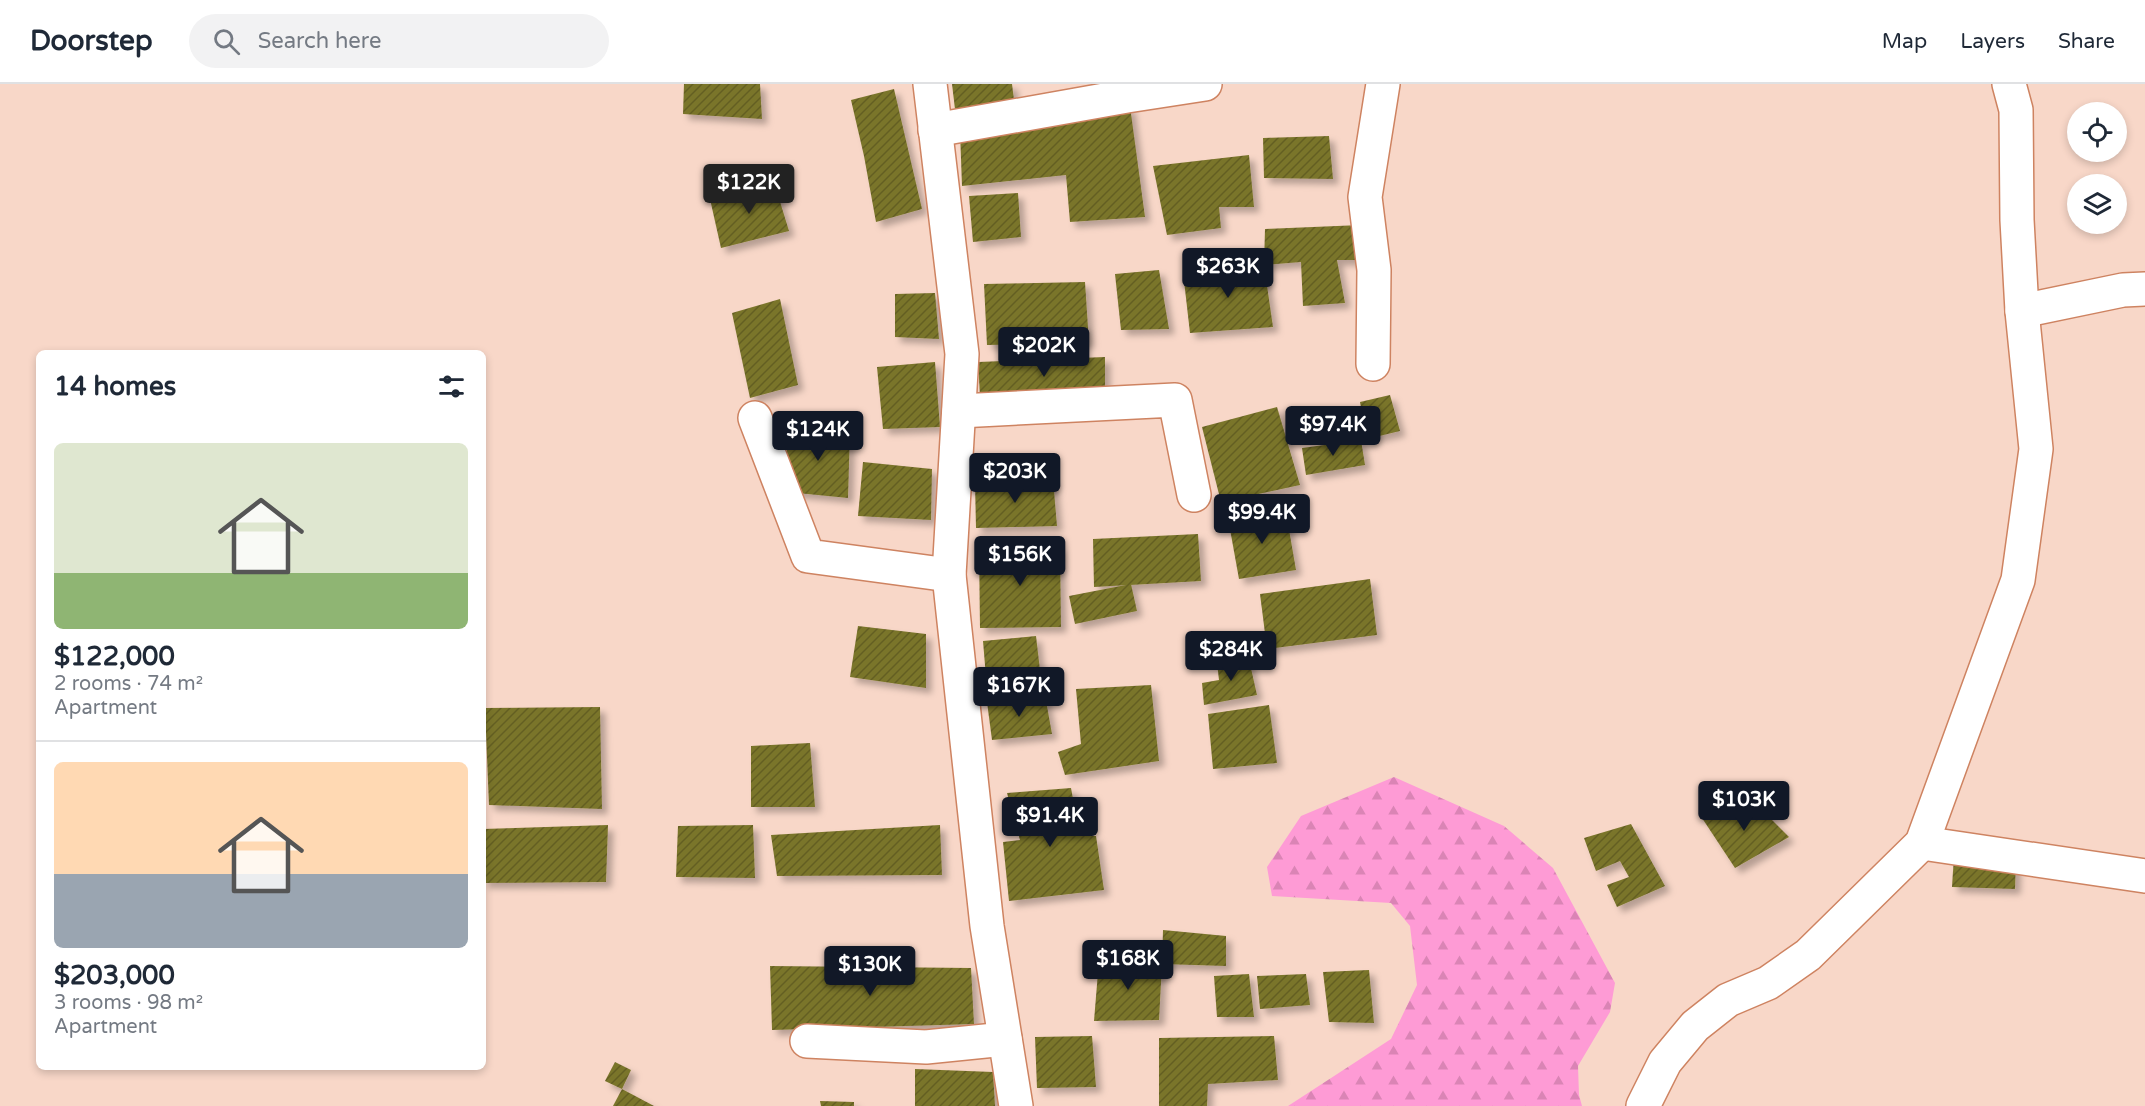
<!DOCTYPE html>
<html lang="en">
<head>
<meta charset="utf-8">
<style>
	:root { --surface:#fff; --page:#f2f2f3; --text:#1f2937; --muted:#747a83; --line:#e0e1e3; --accent:#111827 }
	body { margin:0; font-family:"Varela Round",sans-serif; background:var(--page); color:var(--text); height:100vh; display:flex; flex-direction:column; font-size:22px; white-space:nowrap }
	* { box-sizing:border-box; margin:0 }
	p { font-size:20px; color:var(--muted) }
	.icon { flex:none; width:33px; height:33px; fill:none; stroke:currentColor; stroke-width:2; stroke-linecap:round; stroke-linejoin:round }
	.map { position:relative; flex:1; overflow:hidden }
	.details { position:absolute; left:36px; top:266px; width:450px; height:720px; display:flex; flex-direction:column; background:var(--surface); border-radius:9px; box-shadow:0 3px 9px #0003 }
	.details>* { flex:none }
	.fabs { position:absolute; left:2067px; top:18px; display:grid; gap:12px }
	.fabs a { display:grid; place-items:center; width:60px; height:60px; border-radius:50%; background:var(--surface); box-shadow:0 3px 9px #0003; font-size:30px }
	.price { position:absolute; translate:-50% -51px; padding:0 14px; border-radius:6px; background:var(--accent); color:#fff; font-size:20px; line-height:39px; filter:drop-shadow(0 2px 3px #0008) }
	.price::after { content:''; position:absolute; left:50%; top:36px; width:18px; height:14px; margin-left:-9px; background:inherit; clip-path:polygon(0 0,100% 0,50% 100%) }
	.price.on { background:#222; color:#fff }
	ul { padding:0; list-style:none }
	li { display:grid; align-content:center; gap:12px; height:318px; padding:0 18px }
	li+li { border-top:2px solid var(--line) }
	li span { display:grid; place-items:center; height:186px; border-radius:9px; color:#555 }
	li>.icon { margin-inline-start:auto }
	span .icon { width:108px; height:108px; fill:#fffc; stroke-width:1 }
	li b { font-size:26px }
	h2 { display:flex; justify-content:space-between; align-items:center; height:72px; padding:0 18px; font-size:26px }
	header { display:flex; align-items:center; gap:36px; box-sizing:border-box; height:84px; padding:0 30px; background:var(--surface); border-bottom:2px solid var(--line) }
	header strong { font-size:28px }
	nav { display:flex; gap:33px; margin-inline-start:auto; font-size:21px }
	.search { width:420px; height:54px; background:var(--page); display:flex; align-items:center; gap:15px; box-sizing:border-box; padding:0 21px; border-radius:33px; color:var(--muted); font-size:22px }
	.map>svg:first-child { display:block }
	.forest { fill:url(#forest-firs) }
	.building { fill:url(#building-hatch); filter:url(#shadow) }
	.lines { fill:none; stroke-linecap:round; stroke-linejoin:round }
	.minor-casing { stroke:#ce8361; stroke-width:36 }
	.minor { stroke:#fff; stroke-width:33 }
</style>
</head>
<body>
<header>
<strong>Doorstep</strong>
<div class="search"><svg class="icon" aria-label="search" viewBox="0 0 24 24"><circle cx="10" cy="10" r="6"/><path d="M15 15l6 6"/></svg>Search here</div>
<nav><a>Map</a><a>Layers</a><a>Share</a></nav>
</header>
<div class="map">
<svg width="2145" height="1022" viewBox="0 0 2145 1022">
	<defs>
		<pattern id="forest-firs" width="22" height="20" patternUnits="userSpaceOnUse" patternTransform="scale(1.5)"><rect width="22" height="20" fill="#fe9bd5"/><path d="M5 1l3.5 6h-7zM16 11l3.5 6h-7z" fill="#da84b5"/></pattern>
		<pattern id="building-hatch" width="6" height="6" patternUnits="userSpaceOnUse" patternTransform="scale(1.5)"><rect width="6" height="6" fill="#7a752b"/><path d="M-1 1l2-2M0 6l6-6M5 7l2-2" fill="none" stroke="#645e23"/></pattern>
		<filter id="shadow"><feDropShadow dx="5.5" dy="5.5" stdDeviation="3" flood-color="#0004"/></filter>
	</defs>
	<rect width="100%" height="100%" fill="#f8d7c8"/>
	<path class="forest" d="M 1394,693 L 1504,742 L 1553,784 L 1615,899 L 1610,928 L 1578,982 L 1579,1011 L 1582,1022 L 1288,1022 L 1391,955 L 1417,901 L 1410,842 L 1391,819 L 1272,812 L 1267,783 L 1301,732 Z"/>
	<g class="building">
		<path d="M 684,0 L 760,0 L 762,35 L 683,30 Z"/>
		<path d="M 952,0 L 1012,0 L 1014,16 L 955,25 Z"/>
		<path d="M 894,5 L 922,125 L 876,138 L 864,72 L 851,16 Z"/>
		<path d="M 1130,22 L 1145,133 L 1070,138 L 1066,91 L 962,102 L 960,47 Z"/>
		<path d="M 1329,52 L 1333,95 L 1264,94 L 1263,54 Z"/>
		<path d="M 1249,71 L 1254,123 L 1219,123 L 1221,144 L 1167,151 L 1153,82 Z"/>
		<path d="M 774,98 L 789,147 L 721,164 L 710,115 Z"/>
		<path d="M 1018,109 L 1021,153 L 973,158 L 969,112 Z"/>
		<path d="M 1361,141 L 1361,176 L 1337,176 L 1345,219 L 1303,222 L 1301,178 L 1264,181 L 1265,145 Z"/>
		<path d="M 1264,181 L 1273,243 L 1190,249 L 1183,188 Z"/>
		<path d="M 1159,186 L 1169,245 L 1121,246 L 1115,190 Z"/>
		<path d="M 1085,198 L 1089,259 L 987,261 L 984,200 Z"/>
		<path d="M 935,209 L 939,255 L 895,253 L 895,210 Z"/>
		<path d="M 780,215 L 798,301 L 750,314 L 732,229 Z"/>
		<path d="M 1105,273 L 1105,314 L 980,312 L 978,278 Z"/>
		<path d="M 935,278 L 940,343 L 883,345 L 877,283 Z"/>
		<path d="M 1390,311 L 1400,347 L 1367,355 L 1360,318 Z"/>
		<path d="M 1277,323 L 1300,401 L 1221,418 L 1202,343 Z"/>
		<path d="M 787,344 L 850,347 L 848,414 L 787,408 Z"/>
		<path d="M 1361,356 L 1365,381 L 1306,391 L 1302,364 Z"/>
		<path d="M 863,378 L 932,385 L 931,436 L 858,432 Z"/>
		<path d="M 1053,395 L 1057,442 L 976,444 L 975,398 Z"/>
		<path d="M 1286,428 L 1296,486 L 1239,495 L 1228,434 Z"/>
		<path d="M 1198,450 L 1201,497 L 1094,503 L 1093,455 Z"/>
		<path d="M 1060,462 L 1061,543 L 980,544 L 979,463 Z"/>
		<path d="M 1370,495 L 1377,551 L 1267,565 L 1260,510 Z"/>
		<path d="M 1131,500 L 1137,527 L 1075,540 L 1069,512 Z"/>
		<path d="M 858,542 L 926,550 L 926,604 L 850,593 Z"/>
		<path d="M 1036,552 L 1040,586 L 986,593 L 983,557 Z"/>
		<path d="M 1248,571 L 1257,611 L 1204,621 L 1202,599 L 1219,596 L 1217,579 Z"/>
		<path d="M 1151,601 L 1159,677 L 1065,691 L 1058,668 L 1081,660 L 1076,605 Z"/>
		<path d="M 1045,611 L 1052,650 L 992,656 L 987,618 Z"/>
		<path d="M 1269,621 L 1277,679 L 1213,685 L 1208,630 Z"/>
		<path d="M 600,623 L 602,725 L 489,721 L 485,624 Z"/>
		<path d="M 810,659 L 815,723 L 751,723 L 751,662 Z"/>
		<path d="M 1071,704 L 1080,752 L 1096,752 L 1104,806 L 1009,817 L 1003,758 L 1020,756 L 1007,709 Z"/>
		<path d="M 1754,718 L 1789,753 L 1735,784 L 1702,734 Z"/>
		<path d="M 1631,740 L 1665,802 L 1617,823 L 1607,801 L 1629,793 L 1620,777 L 1596,787 L 1584,754 Z"/>
		<path d="M 608,741 L 606,798 L 483,799 L 483,745 Z"/>
		<path d="M 753,741 L 755,794 L 676,793 L 678,742 Z"/>
		<path d="M 940,741 L 942,791 L 777,792 L 771,751 Z"/>
		<path d="M 1954,772 L 2016,774 L 2015,805 L 1952,803 Z"/>
		<path d="M 1163,846 L 1226,852 L 1226,882 L 1162,880 Z"/>
		<path d="M 1099,876 L 1162,880 L 1159,936 L 1094,937 Z"/>
		<path d="M 770,882 L 971,884 L 974,940 L 772,946 Z"/>
		<path d="M 1369,886 L 1374,939 L 1329,938 L 1323,888 Z"/>
		<path d="M 1249,890 L 1254,933 L 1217,933 L 1214,892 Z"/>
		<path d="M 1306,890 L 1310,921 L 1260,925 L 1257,892 Z"/>
		<path d="M 1092,952 L 1096,1003 L 1037,1004 L 1035,953 Z"/>
		<path d="M 1274,952 L 1278,996 L 1208,1000 L 1207,1022 L 1159,1022 L 1159,954 Z"/>
		<path d="M 615,978 L 631,986 L 622,1005 L 605,997 Z"/>
		<path d="M 915,985 L 993,988 L 995,1022 L 915,1022 Z"/>
		<path d="M 622,1005 L 654,1022 L 613,1022 Z"/>
		<path d="M 820,1017 L 854,1018 L 854,1022 L 821,1022 Z"/>
	</g>
	<g class="lines">
		<defs>
			<g id="minor">
				<path d="M 930,0 L 962,270 L 949,491 L 987,842 L 1016,1022"/>
				<path d="M 935,46 L 1127,12 L 1205,0"/>
				<path d="M 2022,227 L 2123,206 L 2145,205"/>
				<path d="M 1373,280 L 1374,186 L 1365,113 L 1383,0"/>
				<path d="M 959,327 L 1175,316 L 1194,411"/>
				<path d="M 755,334 L 808,472 L 949,491"/>
				<path d="M 1922,759 L 2145,792"/>
				<path d="M 807,957 L 926,963 L 1005,955"/>
				<path d="M 1643,1022 L 1665,978 L 1695,942 L 1728,916 L 1768,899 L 1808,871 L 1922,759 L 2018,496 L 2036,365 L 2022,227 L 2017,136 L 2016,26 L 2009,0"/>
			</g>
		</defs>
		<use href="#minor" class="minor-casing"/>
		<use href="#minor" class="minor"/>
	</g>
</svg>
<div class="fabs">
<a><svg class="icon" aria-label="locate" viewBox="0 0 24 24"><circle cx="12" cy="12" r="6"/><path d="M12 2v4M12 18v4M2 12h4M18 12h4"/></svg></a>
<a><svg class="icon" aria-label="layers" viewBox="0 0 24 24"><path d="M12 4l9 5-9 5-9-5zM3 14l9 5 9-5"/></svg></a>
</div>
<b class="price on" style="left:749px;top:131px">$122K</b>
<b class="price" style="left:1228px;top:215px">$263K</b>
<b class="price" style="left:1044px;top:294px">$202K</b>
<b class="price" style="left:1333px;top:373px">$97.4K</b>
<b class="price" style="left:818px;top:378px">$124K</b>
<b class="price" style="left:1015px;top:420px">$203K</b>
<b class="price" style="left:1262px;top:461px">$99.4K</b>
<b class="price" style="left:1020px;top:503px">$156K</b>
<b class="price" style="left:1231px;top:598px">$284K</b>
<b class="price" style="left:1019px;top:634px">$167K</b>
<b class="price" style="left:1744px;top:748px">$103K</b>
<b class="price" style="left:1050px;top:764px">$91.4K</b>
<b class="price" style="left:1128px;top:907px">$168K</b>
<b class="price" style="left:870px;top:913px">$130K</b>
<section class="details">
<h2>14 homes<svg class="icon" aria-label="filters" viewBox="0 0 24 24"><path d="M4 7h16M4 17h16"/><circle cx="9" cy="7" r="2"/><circle cx="15" cy="17" r="2"/></svg></h2>
<ul>
<li><span style="background:linear-gradient(#dfe7d0 70%,#8fb573 0)"><svg class="icon" aria-label="home" viewBox="0 0 24 24"><path d="M3 11l9-7 9 7M6 9v11h12V9"/></svg></span><div><b>$122,000</b><p>2 rooms · 74 m²</p><p>Apartment</p></div></li>
<li><span style="background:linear-gradient(#ffd9b3 60%,#9aa5b1 0)"><svg class="icon" aria-label="home" viewBox="0 0 24 24"><path d="M3 11l9-7 9 7M6 9v11h12V9"/></svg></span><div><b>$203,000</b><p>3 rooms · 98 m²</p><p>Apartment</p></div></li>
</ul>
</section>
</div>
</body>
</html>
